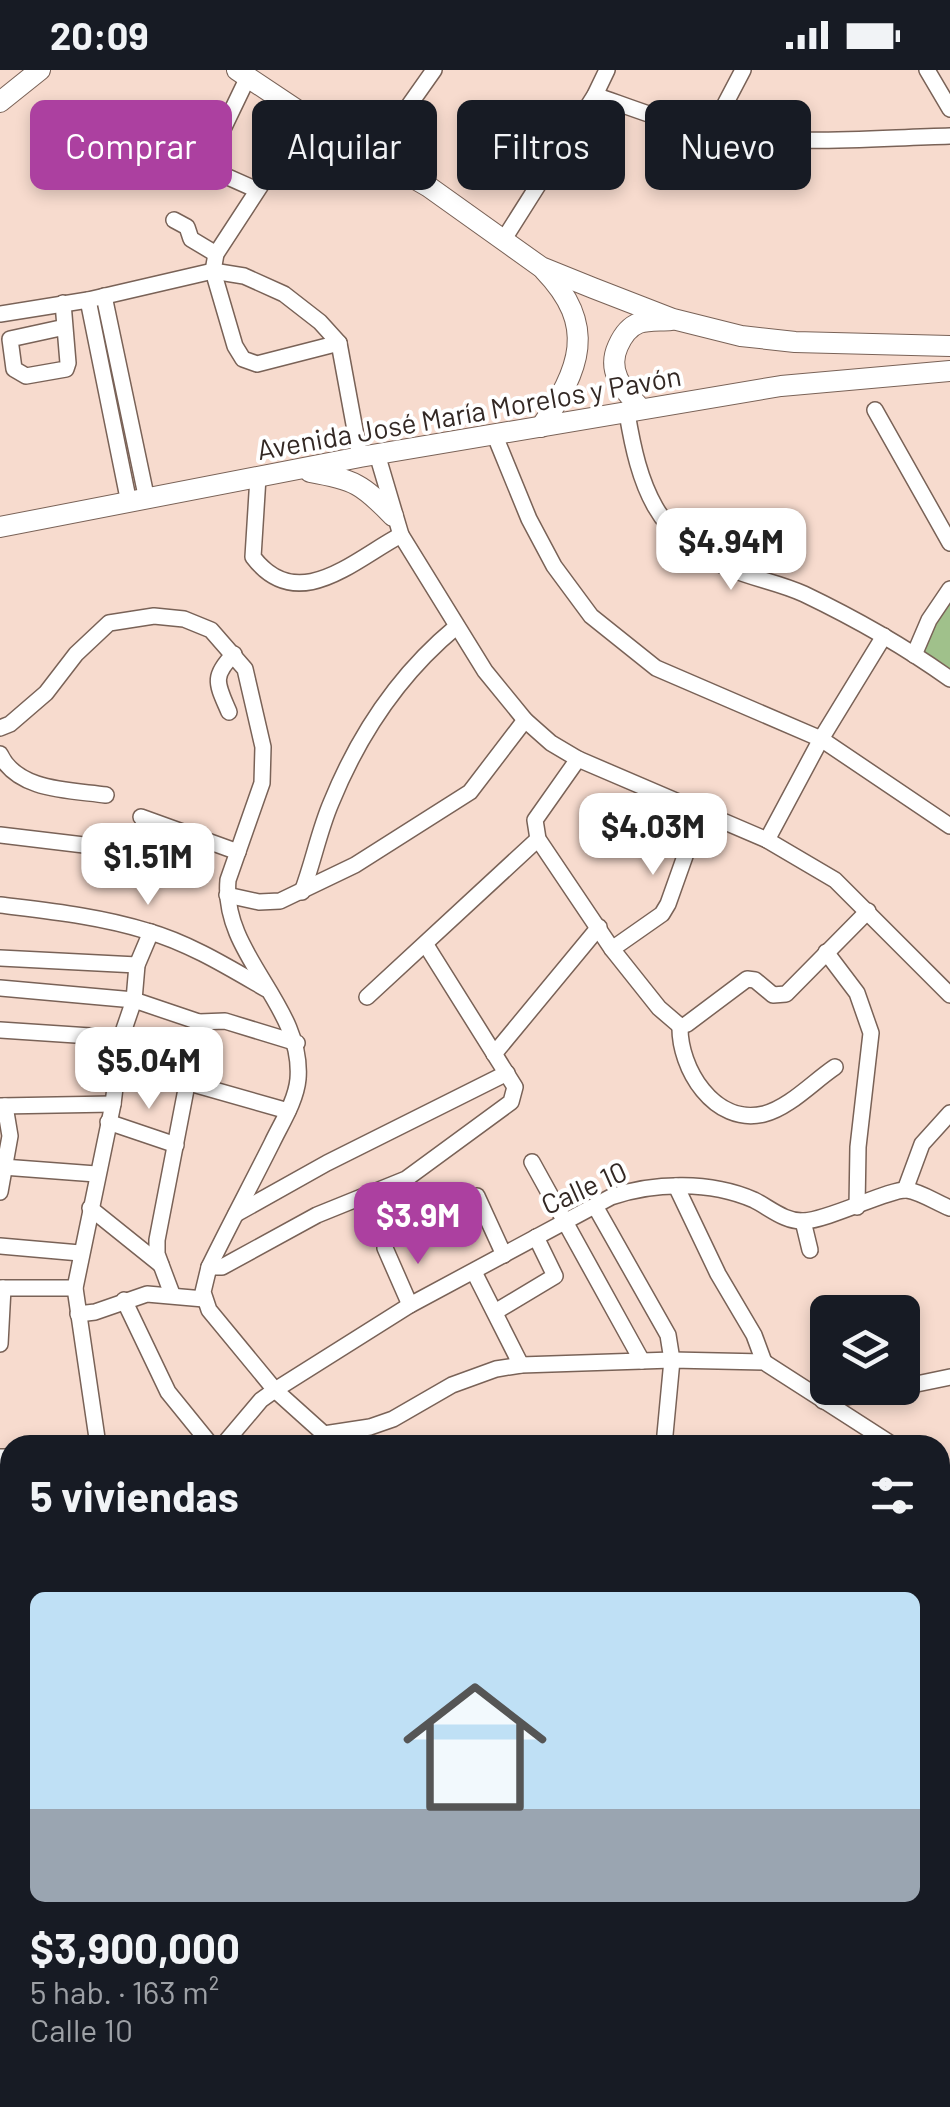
<!DOCTYPE html>
<html lang="es">
<head>
<meta charset="utf-8">
<style>
	:root { --surface:#171b24; --page:#20242c; --text:#f1f3f6; --muted:#9ea1a6; --accent:#ac40a0 }
	body { margin:0; font-family:Barlow,sans-serif; background:var(--page); color:var(--text); height:100vh; display:flex; flex-direction:column; font-size:38px; white-space:nowrap }
	* { box-sizing:border-box; margin:0 }
	p { font-size:32px; color:var(--muted) }
	.icon { flex:none; width:55px; height:55px; fill:none; stroke:currentColor; stroke-width:2; stroke-linecap:round; stroke-linejoin:round }
	.map { position:relative; flex:1; overflow:hidden }
	.drawer { position:absolute; left:0px; top:1365px; width:950px; height:672px; display:flex; flex-direction:column; background:var(--surface); border-radius:30px 30px 0 0; box-shadow:0 5px 15px #0003 }
	.drawer>* { flex:none }
	.guide { position:absolute; left:30px; top:30px; width:890px; height:90px; display:flex; gap:20px }
	.controls { position:absolute; left:810px; top:1225px; display:grid; gap:20px }
	.controls a { display:grid; place-items:center; width:110px; height:110px; border-radius:15px; background:var(--surface); box-shadow:0 5px 15px #0003; font-size:50px }
	.price { position:absolute; translate:-50% -85px; padding:0 22px; border-radius:20px; background:#fff; color:#222; font-size:32px; line-height:65px; filter:drop-shadow(0 2px 5px #0008) }
	.price::after { content:''; position:absolute; left:50%; top:60px; width:30px; height:22px; margin-left:-15px; background:inherit; clip-path:polygon(0 0,100% 0,50% 100%) }
	.price.active { background:var(--accent); color:#fff }
	ul { padding:0; list-style:none }
	li { display:grid; align-content:center; gap:20px; height:530px; padding:0 30px }
	li span { display:grid; place-items:center; height:310px; border-radius:15px; color:#555 }
	li>.icon { margin-inline-start:auto }
	span .icon { width:180px; height:180px; fill:#fffc; stroke-width:1 }
	li b { font-size:42px }
	h2 { display:flex; justify-content:space-between; align-items:center; height:120px; padding:0 30px; font-size:42px }
	.tag { padding:0 35px; border-radius:15px; background:var(--surface); box-shadow:0 5px 15px #0003; font-size:35px; line-height:90px }
	.tag.active { background:var(--accent); color:#fff }
	.status { display:flex; justify-content:space-between; align-items:center; height:70px; padding:0 50px; background:var(--surface); direction:ltr }
	.status svg { height:28px; fill:currentColor }
	.map>svg:first-child { display:block }
	.green { fill:#a0c18b }
	.lines { fill:none; stroke-linecap:round; stroke-linejoin:round }
	.minor-casing { stroke:#796257; stroke-width:18 }
	.major-casing { stroke:#796257; stroke-width:22 }
	.minor { stroke:#fff; stroke-width:15 }
	.major { stroke:#fff; stroke-width:20 }
	.labels { text-anchor:middle; stroke-width:8; stroke-linejoin:round; paint-order:stroke }
	.street-label { font-size:28px; fill:#332824; stroke:#fff }
</style>
</head>
<body>
<div class="status"><b>20:09</b><svg viewBox="0 0 49 12"><path d="M0 12V9h3v3zM5 12V6h3v6zM10 12V3h3v9zM15 12V0h3v12zM26 1h20v11H26zM47 4h2v5h-2z"/></svg></div>
<div class="map">
<svg width="950" height="2037" viewBox="0 0 950 2037">
	<rect width="100%" height="100%" fill="#f7dbce"/>
	<path class="green" d="M 950,520 L 950,609 L 914,585 Z"/>
	<g class="lines">
		<defs>
			<g id="minor">
				<path d="M 927,0 L 950,39"/>
				<path d="M 248,7 L 211,84 L 212,100 L 257,120"/>
				<path d="M 595,25 C 629,37 662,50 697,59 C 779,78 867,68 950,66"/>
				<path d="M 306,46 L 216,184 L 213,201 L 235,276 L 243,289 L 257,294 L 339,273"/>
				<path d="M 711,61 L 743,0"/>
				<path d="M 374,85 L 434,0"/>
				<path d="M 174,150 L 187,157 L 191,169 L 216,184"/>
				<path d="M 504,169 L 595,25 L 607,0"/>
				<path d="M 104,226 L 147,430"/>
				<path d="M 88,230 L 129,433"/>
				<path d="M 63,233 L 68,293 L 66,299 L 26,306 L 14,299 L 10,269 L 65,257"/>
				<path d="M 0,244 L 88,230 L 213,201 L 244,206 L 284,224 L 320,252 L 339,273 L 360,387"/>
				<path d="M 875,340 L 950,473"/>
				<path d="M 627,343 C 639,415 656,470 731,499 C 755,509 780,513 804,524 C 854,548 904,576 950,609"/>
				<path d="M 495,366 L 529,449 L 554,496 L 591,546 L 656,598 L 821,669 L 950,756"/>
				<path d="M 377,384 L 401,465 L 485,601 L 525,650 L 551,673 L 578,689 L 767,770 L 835,810 L 950,925"/>
				<path d="M 258,407 L 253,487 C 298,546 355,489 401,465"/>
				<path d="M 914,585 L 929,550 L 950,519"/>
				<path d="M 229,642 C 217,614 211,607 234,584"/>
				<path d="M 0,658 L 10,654 L 46,623 L 76,584 L 109,553 L 154,546 L 184,549 L 211,560 L 245,599 L 263,677 L 262,713 L 228,810 C 221,885 304,935 298,1009 C 296,1031 281,1054 272,1073 C 251,1115 229,1156 209,1197 L 203,1222 L 209,1240 L 275,1320 L 324,1364 L 370,1357 L 393,1349 L 452,1315 L 496,1299 L 521,1295 L 672,1290 L 764,1292 L 893,1375"/>
				<path d="M 0,684 C 17,721 70,720 106,725"/>
				<path d="M 578,689 L 535,750 L 538,769 L 612,879 L 659,938 L 680,956"/>
				<path d="M 141,747 L 238,782"/>
				<path d="M 0,765 L 109,778"/>
				<path d="M 767,770 L 821,669 L 884,566"/>
				<path d="M 302,822 C 313,793 319,761 331,733 C 359,664 398,605 456,557"/>
				<path d="M 227,825 L 259,832 L 280,831 L 355,795 L 470,722 L 525,650"/>
				<path d="M 0,835 C 49,841 99,846 147,861 C 189,873 228,897 266,919"/>
				<path d="M 612,879 L 662,844 L 668,834 L 701,741"/>
				<path d="M 826,882 L 857,923 L 871,963 L 858,1077 L 857,1137"/>
				<path d="M 0,888 L 137,895"/>
				<path d="M 0,918 L 134,930 L 199,952 L 225,951 L 297,973"/>
				<path d="M 367,927 L 538,769"/>
				<path d="M 680,956 L 687,954 L 747,909 L 755,910 L 773,925 L 786,924 L 868,841"/>
				<path d="M 680,956 C 679,998 714,1056 764,1044 C 789,1038 814,1011 835,997"/>
				<path d="M 0,960 L 121,968"/>
				<path d="M 494,984 L 599,857"/>
				<path d="M 186,1012 L 288,1041"/>
				<path d="M 0,1036 L 113,1034"/>
				<path d="M 108,1052 L 176,1075"/>
				<path d="M 532,1092 L 642,1291"/>
				<path d="M 3,1097 L 96,1104"/>
				<path d="M 676,1116 L 718,1204 L 754,1265 L 764,1292"/>
				<path d="M 905,1120 L 922,1074 L 950,1043"/>
				<path d="M 0,1122 L 10,1066 L 5,1036"/>
				<path d="M 477,1126 L 504,1185"/>
				<path d="M 595,1136 L 668,1265 L 672,1290 L 664,1375"/>
				<path d="M 90,1138 L 161,1195"/>
				<path d="M 236,1144 L 327,1093 L 507,1003"/>
				<path d="M 803,1151 L 810,1180"/>
				<path d="M 0,1176 L 80,1183"/>
				<path d="M 385,1178 L 410,1235"/>
				<path d="M 209,1197 L 222,1197 L 317,1145 L 406,1109 L 511,1032 L 515,1017 L 426,875"/>
				<path d="M 474,1202 L 521,1295"/>
				<path d="M 0,1218 L 75,1218"/>
				<path d="M 172,1224 L 157,1184 L 157,1170 L 199,952"/>
				<path d="M 124,1230 L 168,1322 L 211,1375"/>
				<path d="M 495,1242 L 555,1206 L 536,1167"/>
				<path d="M 78,1244 L 95,1242 L 147,1224 L 204,1229"/>
				<path d="M 0,1274 L 3,1218"/>
				<path d="M 902,1317 L 950,1307"/>
				<path d="M 823,1331 L 899,1318"/>
				<path d="M 98,1375 L 75,1218 L 113,1034 L 121,968 L 134,930 L 137,895 L 151,862"/>
				<path d="M 223,1375 L 261,1330 L 275,1320 L 410,1235 L 611,1127 C 654,1112 711,1111 754,1130 C 770,1138 785,1152 804,1151 C 829,1150 891,1118 907,1120 C 921,1122 937,1133 950,1138"/>
				<path d="M 0,1387 L 10,1387"/>
				<path d="M 940,1404 L 950,1408"/>
				<path d="M 0,1468 L 10,1469"/>
				<path d="M 0,1592 L 10,1593"/>
				<path d="M 940,1626 L 950,1627"/>
				<path d="M 940,1714 L 950,1726"/>
				<path d="M 0,1783 L 10,1784"/>
				<path d="M 940,1831 L 950,1833"/>
				<path d="M 940,1885 L 950,1853"/>
				<path d="M 940,1967 L 950,1970"/>
				<path d="M 0,1983 L 10,1985"/>
				<path d="M 498,2028 L 510,2037"/>
				<path d="M 134,2037 L 135,2028"/>
				<path d="M 230,2037 L 231,2028"/>
				<path d="M 333,2037 L 334,2028"/>
				<path d="M 662,2037 L 673,2028"/>
				<path d="M 882,2037 L 887,2028"/>
			</g>
			<g id="major">
				<path d="M 237,0 L 306,46 L 429,117 L 541,197 L 593,218 L 673,249 L 741,266 L 795,272 L 950,276"/>
				<path d="M 0,32 L 40,0"/>
				<path d="M 641,339 C 624,320 606,302 618,276 C 622,267 628,257 639,253 C 647,250 661,251 671,250"/>
				<path d="M 541,357 C 580,299 598,256 544,200"/>
				<path d="M 310,402 C 355,410 362,414 393,446"/>
				<path d="M 0,457 L 360,387 L 781,316 L 950,301"/>
			</g>
		</defs>
		<use href="#minor" class="minor-casing"/>
		<use href="#major" class="major-casing"/>
		<use href="#minor" class="minor"/>
		<use href="#major" class="major"/>
	</g>
	<g class="labels">
		<g class="street-label">
			<text transform="translate(469 343) rotate(-10)" y="10">Avenida José María Morelos y Pavón</text>
			<text transform="translate(584 1118) rotate(-24)" y="10">Calle 10</text>
		</g>
	</g>
</svg>
<div class="controls">
<a><svg class="icon" aria-label="layers" viewBox="0 0 24 24"><path d="M12 4l9 5-9 5-9-5zM3 14l9 5 9-5"/></svg></a>
</div>
<b class="price" style="left:731px;top:523px">$4.94M</b>
<b class="price" style="left:653px;top:808px">$4.03M</b>
<b class="price" style="left:148px;top:838px">$1.51M</b>
<b class="price" style="left:149px;top:1042px">$5.04M</b>
<b class="price active" style="left:418px;top:1197px">$3.9M</b>
<div class="guide">
<a class="tag active">Comprar</a>
<a class="tag">Alquilar</a>
<a class="tag">Filtros</a>
<a class="tag">Nuevo</a>
</div>
<section class="drawer">
<h2>5 viviendas<svg class="icon" aria-label="filters" viewBox="0 0 24 24"><path d="M4 7h16M4 17h16"/><circle cx="9" cy="7" r="2"/><circle cx="15" cy="17" r="2"/></svg></h2>
<ul>
<li><span style="background:linear-gradient(#bfe0f5 70%,#9aa5b1 0)"><svg class="icon" aria-label="home" viewBox="0 0 24 24"><path d="M3 11l9-7 9 7M6 9v11h12V9"/></svg></span><div><b>$3,900,000</b><p>5 hab. · 163 m²</p><p>Calle 10</p></div></li>
</ul>
</section>
</div>
</body>
</html>
